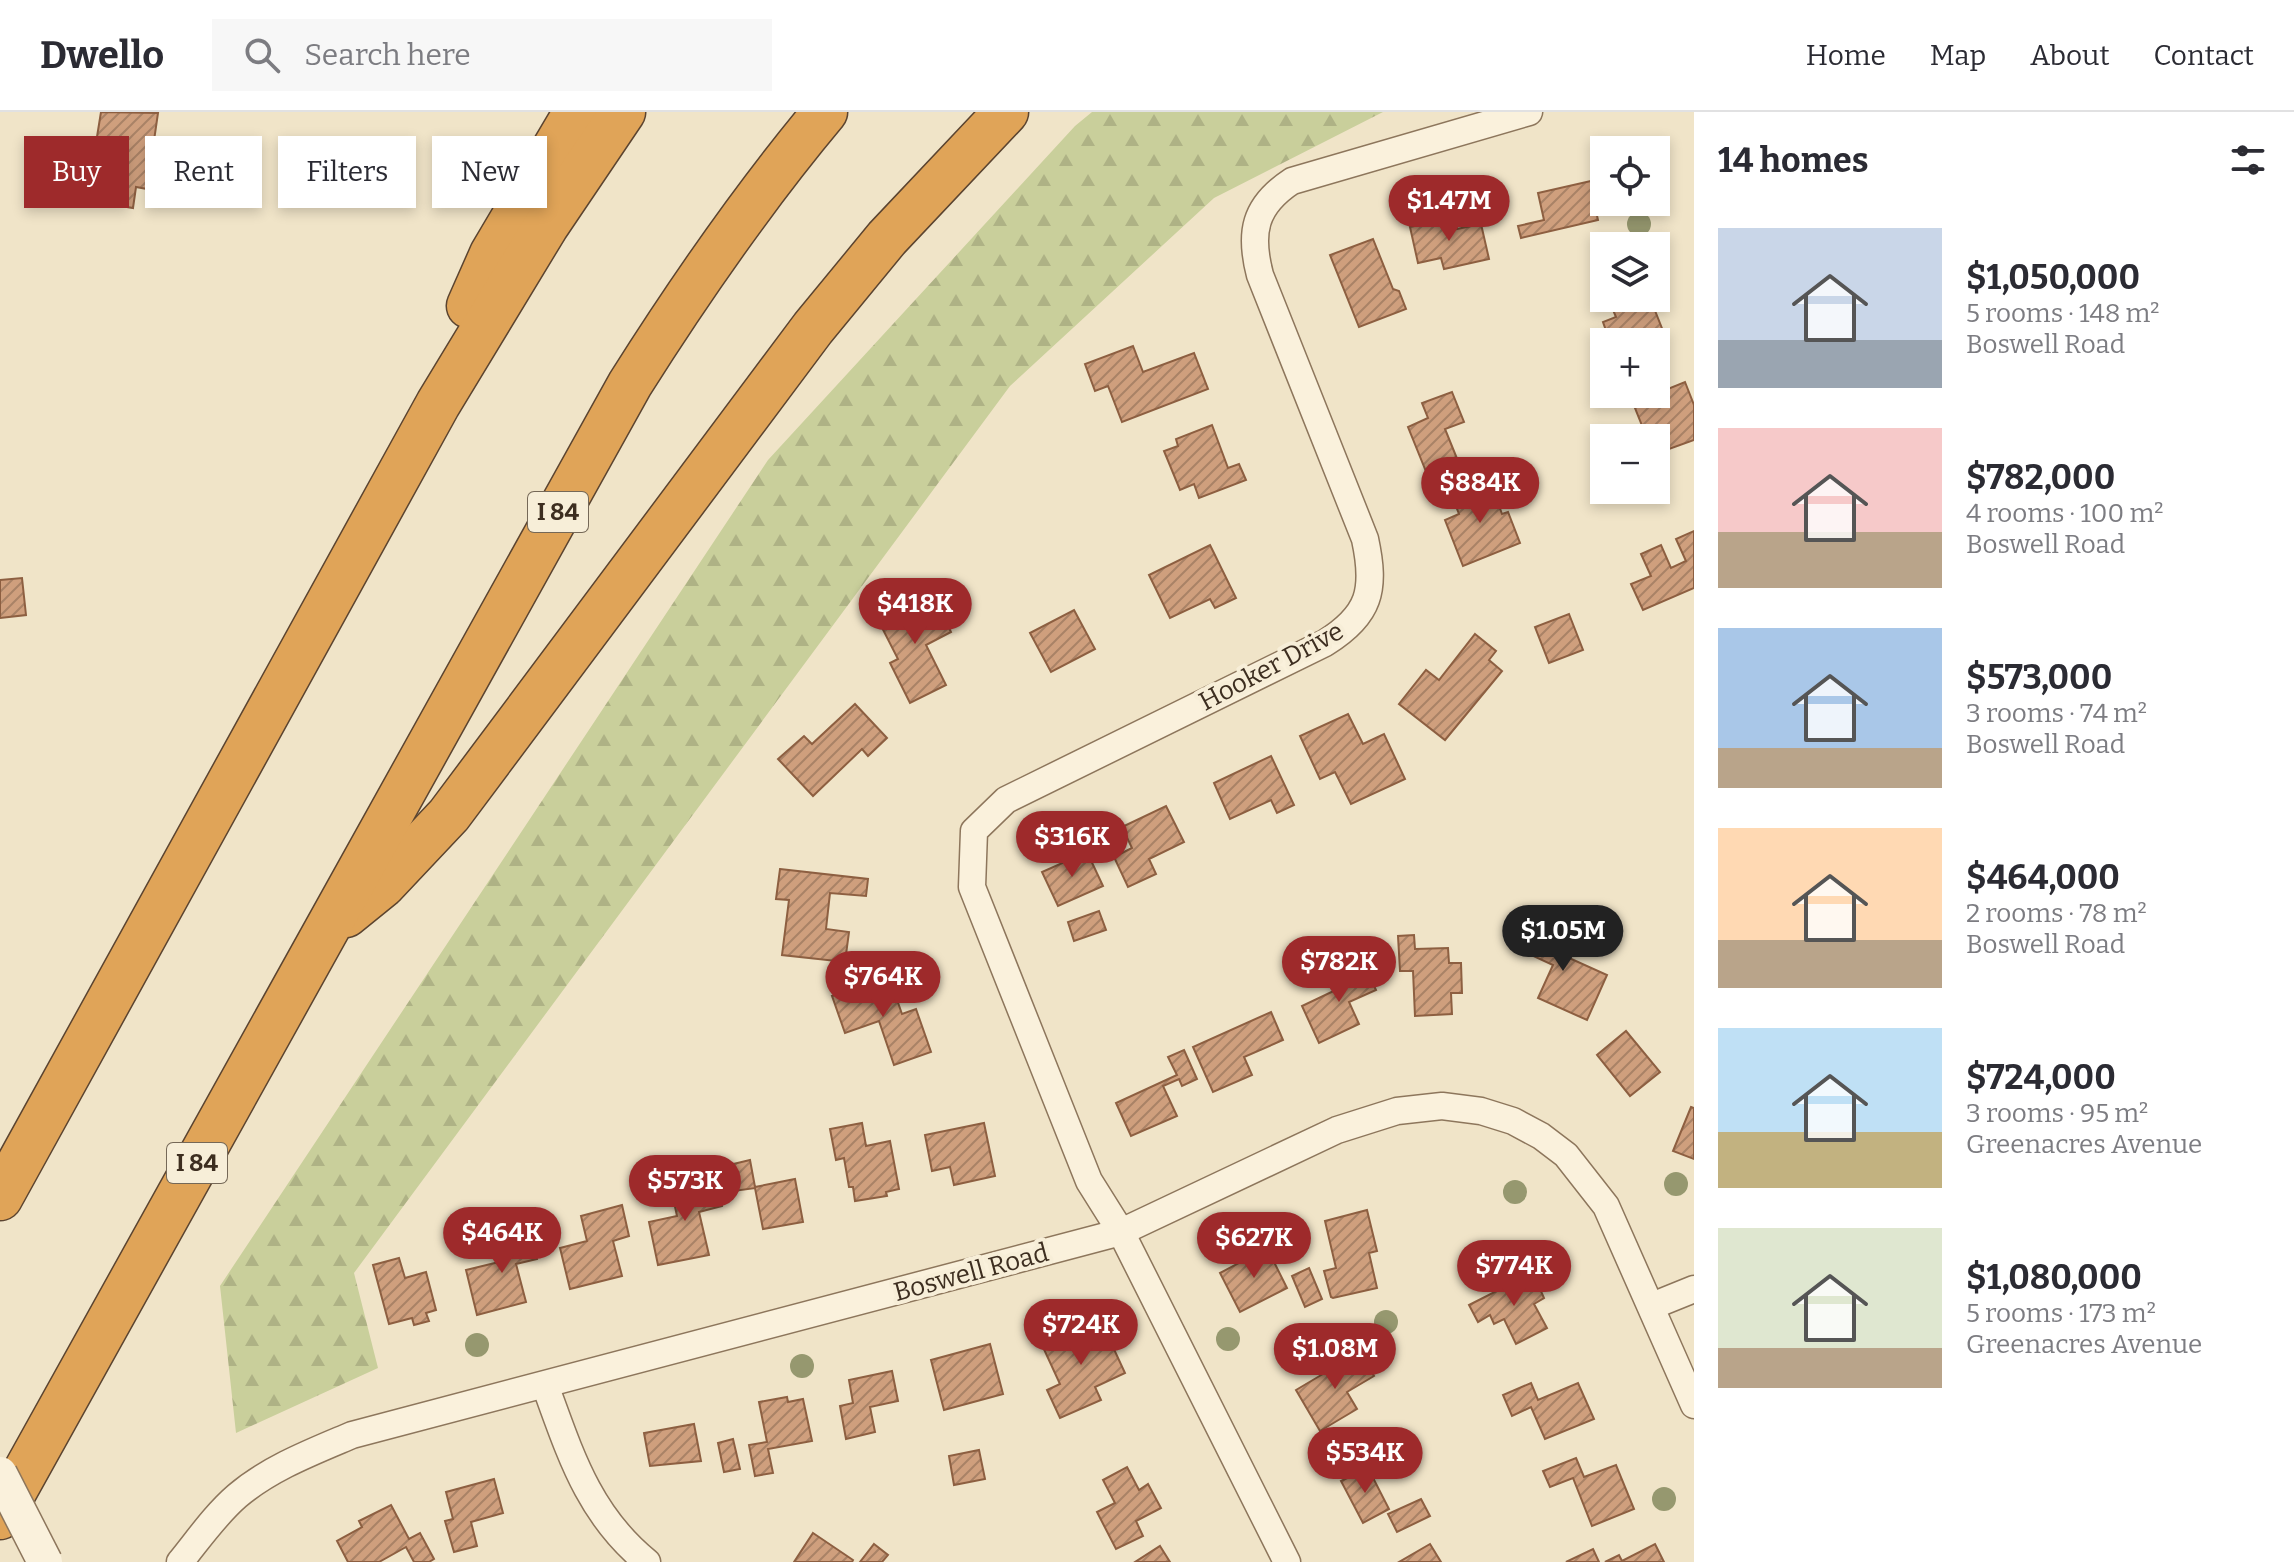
<!DOCTYPE html>
<html lang="en">
<head>
<meta charset="utf-8">
<style>
	:root { --surface:#fff; --page:#f7f7f7; --text:#2b2b33; --muted:#7c7c81; --line:#e1e1e2; --accent:#9e2a2b }
	body { margin:0; font-family:Bitter,serif; background:var(--page); color:var(--text); height:100vh; display:flex; flex-direction:column; font-size:30px; white-space:nowrap }
	* { box-sizing:border-box; margin:0 }
	p { font-size:26px; color:var(--muted) }
	.icon { flex:none; width:44px; height:44px; fill:none; stroke:currentColor; stroke-width:2; stroke-linecap:round; stroke-linejoin:round }
	.map { position:relative; flex:1; overflow:hidden }
	.sheet { display:flex; flex-direction:column; background:var(--surface); width:600px }
	.sheet>* { flex:none }
	.guide { position:absolute; left:24px; top:24px; width:760px; height:72px; display:flex; gap:16px }
	.fabs { position:absolute; left:1590px; top:24px; display:grid; gap:16px }
	.fabs a { display:grid; place-items:center; width:80px; height:80px; border-radius:0px; background:var(--surface); box-shadow:0 4px 12px #0003; font-size:40px }
	.price { position:absolute; translate:-50% -68px; padding:0 18px; border-radius:28px; background:var(--accent); color:#fff; font-size:26px; line-height:52px; filter:drop-shadow(0 2px 4px #0008) }
	.price::after { content:''; position:absolute; left:50%; top:48px; width:24px; height:18px; margin-left:-12px; background:inherit; clip-path:polygon(0 0,100% 0,50% 100%) }
	.price.current { background:#222; color:#fff }
	ul { padding:0; list-style:none }
	li { display:flex; align-items:center; gap:24px; height:200px; padding:0 24px }
	li span { display:grid; place-items:center; flex:none; width:224px; height:160px; border-radius:0px; color:#555 }
	li>.icon { margin-inline-start:auto }
	span .icon { width:96px; height:96px; fill:#fffc; stroke-width:1 }
	li b { font-size:34px }
	h2 { display:flex; justify-content:space-between; align-items:center; height:96px; padding:0 24px; font-size:34px }
	.tag { padding:0 28px; border-radius:0px; background:var(--surface); box-shadow:0 4px 12px #0003; font-size:28px; line-height:72px }
	.tag.current { background:var(--accent); color:#fff }
	header { display:flex; align-items:center; gap:48px; box-sizing:border-box; height:112px; padding:0 40px; background:var(--surface); border-bottom:2px solid var(--line) }
	header strong { font-size:38px }
	nav { display:flex; gap:44px; margin-inline-start:auto; font-size:28px }
	.search { width:560px; height:72px; background:var(--page); display:flex; align-items:center; gap:20px; box-sizing:border-box; padding:0 28px; border-radius:0px; color:var(--muted); font-size:30px }
	main { display:flex; flex:1; min-height:0 }
	.map>svg:first-child { display:block }
	.forest { fill:url(#forest-firs) }
	.building { fill:url(#building-hatch); stroke:#8d5f41; stroke-width:2 }
	.lines { fill:none; stroke-linecap:round; stroke-linejoin:round }
	.minor-casing { stroke:#8d765c; stroke-width:29 }
	.motorway-casing { stroke:#5b4430; stroke-width:47 }
	.minor { stroke:#faf1dc; stroke-width:26 }
	.motorway { stroke:#e0a458; stroke-width:44 }
	.tertiary-bridge-casing { stroke:#8d765c; stroke-width:37; stroke-linecap:butt }
	.tertiary-bridge { stroke:#faf1dc; stroke-width:34 }
	.tree { fill:#96986f }
	.labels { text-anchor:middle; stroke-width:8; stroke-linejoin:round; paint-order:stroke }
	.shield { fill:#f7eed8; stroke:#756857; stroke-width:2 }
	.shield-label { font-size:24px; font-weight:bold; fill:#3d2e20 }
	.street-label { font-size:26px; fill:#3d2e20; stroke:#f7eed8 }
</style>
</head>
<body>
<header>
<strong>Dwello</strong>
<div class="search"><svg class="icon" aria-label="search" viewBox="0 0 24 24"><circle cx="10" cy="10" r="6"/><path d="M15 15l6 6"/></svg>Search here</div>
<nav><a>Home</a><a>Map</a><a>About</a><a>Contact</a></nav>
</header>
<main>
<div class="map">
<svg width="1694" height="1450" viewBox="0 0 1694 1450">
	<defs>
		<pattern id="forest-firs" width="22" height="20" patternUnits="userSpaceOnUse" patternTransform="scale(2)"><rect width="22" height="20" fill="#c9cf9b"/><path d="M5 1l3.5 6h-7zM16 11l3.5 6h-7z" fill="#aeb285"/></pattern>
		<pattern id="building-hatch" width="6" height="6" patternUnits="userSpaceOnUse" patternTransform="scale(2)"><rect width="6" height="6" fill="#cf9f7d"/><path d="M-1 1l2-2M0 6l6-6M5 7l2-2" fill="none" stroke="#a98266"/></pattern>
	</defs>
	<rect width="100%" height="100%" fill="#f0e4c8"/>
	<path class="forest" d="M 1092,0 L 1383,0 L 1214,86 L 1010,274 L 354,1161 L 378,1256 L 236,1321 L 220,1174 L 768,348 L 1075,14 Z"/>
	<g class="building">
		<path d="M 101,0 L 158,1 L 147,77 L 136,75 L 133,96 L 103,91 L 106,71 L 90,68 Z"/>
		<path d="M 1604,66 L 1604,78 L 1592,81 L 1598,108 L 1521,126 L 1518,114 L 1544,108 L 1538,81 Z"/>
		<path d="M 1455,105 L 1457,117 L 1481,112 L 1489,147 L 1444,157 L 1441,146 L 1418,151 L 1410,115 Z"/>
		<path d="M 1373,127 L 1393,177 L 1399,179 L 1406,197 L 1359,215 L 1330,143 Z"/>
		<path d="M 1608,186 L 1650,186 L 1663,219 L 1635,230 L 1610,230 L 1603,210 L 1616,205 Z"/>
		<path d="M 1133,234 L 1143,260 L 1194,241 L 1208,277 L 1122,310 L 1108,274 L 1095,279 L 1085,252 Z"/>
		<path d="M 1685,270 L 1694,293 L 1694,328 L 1669,337 L 1667,332 L 1656,337 L 1656,326 L 1647,326 L 1633,291 Z"/>
		<path d="M 1452,280 L 1464,310 L 1445,317 L 1458,349 L 1427,362 L 1408,315 L 1428,306 L 1422,291 Z"/>
		<path d="M 1212,313 L 1228,356 L 1239,352 L 1246,368 L 1199,386 L 1194,372 L 1180,378 L 1164,339 L 1178,334 L 1176,327 Z"/>
		<path d="M 1490,369 L 1502,402 L 1508,400 L 1520,431 L 1463,454 L 1445,408 L 1459,402 L 1452,384 Z"/>
		<path d="M 1694,419 L 1694,476 L 1643,498 L 1631,472 L 1651,464 L 1641,442 L 1661,433 L 1671,456 L 1686,449 L 1676,427 Z"/>
		<path d="M 1210,433 L 1236,486 L 1215,496 L 1210,487 L 1170,506 L 1149,463 Z"/>
		<path d="M 22,466 L 26,503 L 0,506 L 0,468 Z"/>
		<path d="M 934,485 L 951,520 L 926,533 L 946,573 L 910,591 L 890,551 L 898,547 L 876,504 L 896,493 L 900,502 Z"/>
		<path d="M 1074,498 L 1095,537 L 1051,560 L 1030,521 Z"/>
		<path d="M 1569,502 L 1583,538 L 1549,551 L 1535,515 Z"/>
		<path d="M 1475,522 L 1496,539 L 1489,548 L 1502,559 L 1445,628 L 1399,592 L 1426,558 L 1439,568 Z"/>
		<path d="M 855,592 L 887,626 L 868,644 L 862,637 L 813,684 L 778,647 L 804,624 L 812,632 Z"/>
		<path d="M 1348,602 L 1363,632 L 1384,622 L 1405,667 L 1351,692 L 1335,660 L 1320,667 L 1300,624 Z"/>
		<path d="M 1271,644 L 1294,693 L 1277,701 L 1271,688 L 1230,707 L 1214,671 Z"/>
		<path d="M 1166,694 L 1184,730 L 1149,747 L 1156,762 L 1128,775 L 1114,745 L 1132,736 L 1122,715 Z"/>
		<path d="M 1087,740 L 1103,774 L 1058,794 L 1042,760 Z"/>
		<path d="M 780,757 L 868,767 L 866,784 L 830,781 L 826,817 L 849,820 L 845,850 L 782,843 L 789,788 L 776,787 Z"/>
		<path d="M 1099,799 L 1106,818 L 1074,829 L 1068,810 Z"/>
		<path d="M 1531,809 L 1565,825 L 1558,841 L 1607,863 L 1587,908 L 1538,886 L 1553,853 L 1518,837 Z"/>
		<path d="M 1414,823 L 1415,837 L 1448,836 L 1449,851 L 1461,851 L 1462,881 L 1451,881 L 1452,902 L 1415,904 L 1413,859 L 1400,859 L 1398,824 Z"/>
		<path d="M 1363,850 L 1376,878 L 1349,890 L 1359,912 L 1319,931 L 1302,894 L 1340,876 L 1334,863 Z"/>
		<path d="M 889,865 L 902,902 L 916,897 L 931,940 L 894,953 L 879,909 L 845,921 L 832,884 Z"/>
		<path d="M 1271,900 L 1283,928 L 1244,945 L 1252,963 L 1213,980 L 1193,935 Z"/>
		<path d="M 1626,919 L 1660,960 L 1630,984 L 1597,943 Z"/>
		<path d="M 1184,938 L 1197,967 L 1182,974 L 1179,967 L 1163,974 L 1177,1004 L 1131,1024 L 1116,991 L 1177,963 L 1168,945 Z"/>
		<path d="M 1691,995 L 1694,996 L 1694,1047 L 1673,1039 Z"/>
		<path d="M 862,1011 L 866,1034 L 890,1029 L 899,1077 L 886,1080 L 887,1084 L 855,1089 L 853,1075 L 849,1075 L 844,1046 L 836,1048 L 830,1017 Z"/>
		<path d="M 984,1011 L 995,1064 L 954,1073 L 950,1055 L 932,1059 L 925,1023 Z"/>
		<path d="M 750,1048 L 755,1075 L 795,1067 L 803,1110 L 763,1117 L 755,1076 L 734,1079 L 729,1053 Z"/>
		<path d="M 716,1066 L 722,1094 L 699,1100 L 709,1143 L 658,1153 L 649,1110 L 677,1104 L 671,1076 Z"/>
		<path d="M 622,1093 L 629,1124 L 613,1129 L 622,1164 L 570,1177 L 560,1136 L 587,1129 L 581,1104 Z"/>
		<path d="M 1367,1098 L 1377,1139 L 1369,1141 L 1377,1176 L 1333,1186 L 1331,1185 L 1324,1159 L 1336,1156 L 1325,1109 Z"/>
		<path d="M 529,1114 L 537,1147 L 516,1152 L 526,1190 L 477,1203 L 466,1158 L 499,1150 L 494,1132 L 517,1127 L 514,1118 Z"/>
		<path d="M 1267,1136 L 1287,1176 L 1240,1200 L 1220,1161 Z"/>
		<path d="M 399,1146 L 405,1166 L 426,1160 L 436,1198 L 426,1201 L 429,1209 L 414,1213 L 412,1206 L 389,1212 L 373,1153 Z"/>
		<path d="M 1309,1156 L 1322,1187 L 1305,1195 L 1292,1164 Z"/>
		<path d="M 1545,1165 L 1549,1172 L 1540,1177 L 1544,1186 L 1534,1192 L 1547,1216 L 1516,1232 L 1504,1207 L 1494,1212 L 1490,1203 L 1478,1210 L 1469,1193 L 1522,1166 L 1526,1175 Z"/>
		<path d="M 1100,1207 L 1125,1261 L 1095,1275 L 1101,1288 L 1060,1306 L 1047,1278 L 1060,1272 L 1042,1233 Z"/>
		<path d="M 990,1232 L 1003,1282 L 944,1298 L 931,1248 Z"/>
		<path d="M 1360,1240 L 1374,1264 L 1347,1280 L 1357,1297 L 1320,1319 L 1296,1278 Z"/>
		<path d="M 892,1259 L 898,1289 L 870,1295 L 875,1320 L 846,1327 L 840,1294 L 853,1291 L 849,1268 Z"/>
		<path d="M 1531,1271 L 1538,1288 L 1578,1271 L 1594,1307 L 1545,1327 L 1531,1295 L 1512,1304 L 1503,1283 Z"/>
		<path d="M 787,1285 L 788,1290 L 803,1287 L 812,1329 L 768,1337 L 773,1361 L 755,1364 L 749,1333 L 767,1330 L 759,1290 Z"/>
		<path d="M 694,1312 L 701,1349 L 650,1354 L 644,1321 Z"/>
		<path d="M 733,1327 L 740,1357 L 724,1360 L 718,1331 Z"/>
		<path d="M 979,1338 L 985,1367 L 954,1373 L 949,1344 Z"/>
		<path d="M 1576,1346 L 1584,1365 L 1616,1353 L 1634,1397 L 1592,1414 L 1573,1366 L 1550,1375 L 1543,1359 Z"/>
		<path d="M 1127,1355 L 1139,1378 L 1148,1372 L 1161,1396 L 1136,1409 L 1143,1424 L 1116,1437 L 1097,1400 L 1115,1391 L 1103,1368 Z"/>
		<path d="M 1368,1356 L 1389,1397 L 1363,1411 L 1341,1369 Z"/>
		<path d="M 494,1367 L 503,1401 L 471,1410 L 477,1434 L 454,1440 L 445,1409 L 453,1407 L 446,1380 Z"/>
		<path d="M 1421,1387 L 1430,1404 L 1397,1420 L 1388,1402 Z"/>
		<path d="M 391,1393 L 409,1427 L 420,1421 L 434,1447 L 429,1450 L 414,1450 L 406,1435 L 379,1450 L 348,1450 L 337,1429 L 362,1415 L 359,1409 Z"/>
		<path d="M 813,1421 L 853,1448 L 852,1450 L 794,1450 Z"/>
		<path d="M 874,1432 L 888,1443 L 882,1450 L 860,1450 Z"/>
		<path d="M 1430,1432 L 1441,1450 L 1399,1450 Z"/>
		<path d="M 1655,1432 L 1664,1450 L 1605,1450 L 1619,1443 L 1622,1449 Z"/>
		<path d="M 1160,1434 L 1170,1450 L 1135,1450 Z"/>
		<path d="M 1593,1437 L 1599,1450 L 1566,1450 Z"/>
	</g>
	<g class="lines">
		<defs>
			<g id="minor">
				<path d="M 1652,1194 L 1694,1177"/>
				<path d="M 545,1273 C 570,1341 588,1402 647,1450"/>
				<path d="M 180,1450 C 198,1428 215,1403 237,1384 C 270,1356 312,1340 352,1323 L 1121,1120 L 1337,1018 L 1397,999 L 1442,994 L 1481,999 L 1513,1009 L 1541,1024 L 1566,1043 L 1606,1094 L 1694,1293"/>
				<path d="M 1287,1450 L 1121,1120 L 1089,1069 L 972,775 L 974,719 L 1006,688 L 1325,531 C 1370,503 1376,478 1365,427 L 1260,163 C 1249,121 1254,94 1292,69 L 1529,0"/>
			</g>
			<g id="motorway">
				<path d="M 469,194 L 492,142 L 576,0"/>
				<path d="M 346,803 L 383,773 L 449,703 L 813,216 L 887,126 L 1006,0"/>
				<path d="M 0,1086 L 438,292 L 546,114 L 623,0"/>
				<path d="M 0,1405 L 630,272 C 690,177 753,86 825,0"/>
			</g>
		</defs>
		<use href="#minor" class="minor-casing"/>
		<use href="#motorway" class="motorway-casing"/>
		<use href="#minor" class="minor"/>
		<use href="#motorway" class="motorway"/>
		<defs>
			<path id="tertiary-bridge" d="M 0,1362 L 45,1450"/>
		</defs>
		<use href="#tertiary-bridge" class="tertiary-bridge-casing"/>
		<use href="#tertiary-bridge" class="tertiary-bridge"/>
	</g>
	<g class="tree">
		<circle cx="1639" cy="112" r="12"/>
		<circle cx="1676" cy="1072" r="12"/>
		<circle cx="1515" cy="1080" r="12"/>
		<circle cx="1116" cy="1206" r="12"/>
		<circle cx="1386" cy="1210" r="12"/>
		<circle cx="1228" cy="1227" r="12"/>
		<circle cx="477" cy="1233" r="12"/>
		<circle cx="802" cy="1254" r="12"/>
		<circle cx="1664" cy="1387" r="12"/>
	</g>
	<g class="labels">
		<g class="shield">
			<rect x="528" y="380" width="60" height="40" rx="6"/>
			<rect x="167" y="1031" width="60" height="40" rx="6"/>
		</g>
		<g class="shield-label">
			<text x="558" y="408">I 84</text>
			<text x="197" y="1059">I 84</text>
		</g>
		<g class="street-label">
			<text transform="translate(1271 554) rotate(-28)" y="9">Hooker Drive</text>
			<text transform="translate(971 1160) rotate(-15)" y="9">Boswell Road</text>
		</g>
	</g>
</svg>
<div class="fabs">
<a><svg class="icon" aria-label="locate" viewBox="0 0 24 24"><circle cx="12" cy="12" r="6"/><path d="M12 2v4M12 18v4M2 12h4M18 12h4"/></svg></a>
<a><svg class="icon" aria-label="layers" viewBox="0 0 24 24"><path d="M12 4l9 5-9 5-9-5zM3 14l9 5 9-5"/></svg></a>
<a>+</a>
<a>−</a>
</div>
<b class="price" style="left:1449px;top:131px">$1.47M</b>
<b class="price" style="left:1480px;top:413px">$884K</b>
<b class="price" style="left:915px;top:534px">$418K</b>
<b class="price" style="left:1072px;top:767px">$316K</b>
<b class="price current" style="left:1563px;top:861px">$1.05M</b>
<b class="price" style="left:1339px;top:892px">$782K</b>
<b class="price" style="left:883px;top:907px">$764K</b>
<b class="price" style="left:685px;top:1111px">$573K</b>
<b class="price" style="left:502px;top:1163px">$464K</b>
<b class="price" style="left:1254px;top:1168px">$627K</b>
<b class="price" style="left:1514px;top:1196px">$774K</b>
<b class="price" style="left:1081px;top:1255px">$724K</b>
<b class="price" style="left:1335px;top:1279px">$1.08M</b>
<b class="price" style="left:1365px;top:1383px">$534K</b>
<div class="guide">
<a class="tag current">Buy</a>
<a class="tag">Rent</a>
<a class="tag">Filters</a>
<a class="tag">New</a>
</div>
</div>
<section class="sheet">
<h2>14 homes<svg class="icon" aria-label="filters" viewBox="0 0 24 24"><path d="M4 7h16M4 17h16"/><circle cx="9" cy="7" r="2"/><circle cx="15" cy="17" r="2"/></svg></h2>
<ul>
<li><span style="background:linear-gradient(#c9d6e8 70%,#9aa5b1 0)"><svg class="icon" aria-label="home" viewBox="0 0 24 24"><path d="M3 11l9-7 9 7M6 9v11h12V9"/></svg></span><div><b>$1,050,000</b><p>5 rooms · 148 m²</p><p>Boswell Road</p></div></li>
<li><span style="background:linear-gradient(#f6c9c9 65%,#b9a48a 0)"><svg class="icon" aria-label="home" viewBox="0 0 24 24"><path d="M3 11l9-7 9 7M6 9v11h12V9"/></svg></span><div><b>$782,000</b><p>4 rooms · 100 m²</p><p>Boswell Road</p></div></li>
<li><span style="background:linear-gradient(#a9c7e8 75%,#b9a48a 0)"><svg class="icon" aria-label="home" viewBox="0 0 24 24"><path d="M3 11l9-7 9 7M6 9v11h12V9"/></svg></span><div><b>$573,000</b><p>3 rooms · 74 m²</p><p>Boswell Road</p></div></li>
<li><span style="background:linear-gradient(#ffd9b3 70%,#b9a48a 0)"><svg class="icon" aria-label="home" viewBox="0 0 24 24"><path d="M3 11l9-7 9 7M6 9v11h12V9"/></svg></span><div><b>$464,000</b><p>2 rooms · 78 m²</p><p>Boswell Road</p></div></li>
<li><span style="background:linear-gradient(#bfe0f5 65%,#c2b280 0)"><svg class="icon" aria-label="home" viewBox="0 0 24 24"><path d="M3 11l9-7 9 7M6 9v11h12V9"/></svg></span><div><b>$724,000</b><p>3 rooms · 95 m²</p><p>Greenacres Avenue</p></div></li>
<li><span style="background:linear-gradient(#dfe7d0 75%,#b9a48a 0)"><svg class="icon" aria-label="home" viewBox="0 0 24 24"><path d="M3 11l9-7 9 7M6 9v11h12V9"/></svg></span><div><b>$1,080,000</b><p>5 rooms · 173 m²</p><p>Greenacres Avenue</p></div></li>
</ul>
</section>
</main>
</body>
</html>
